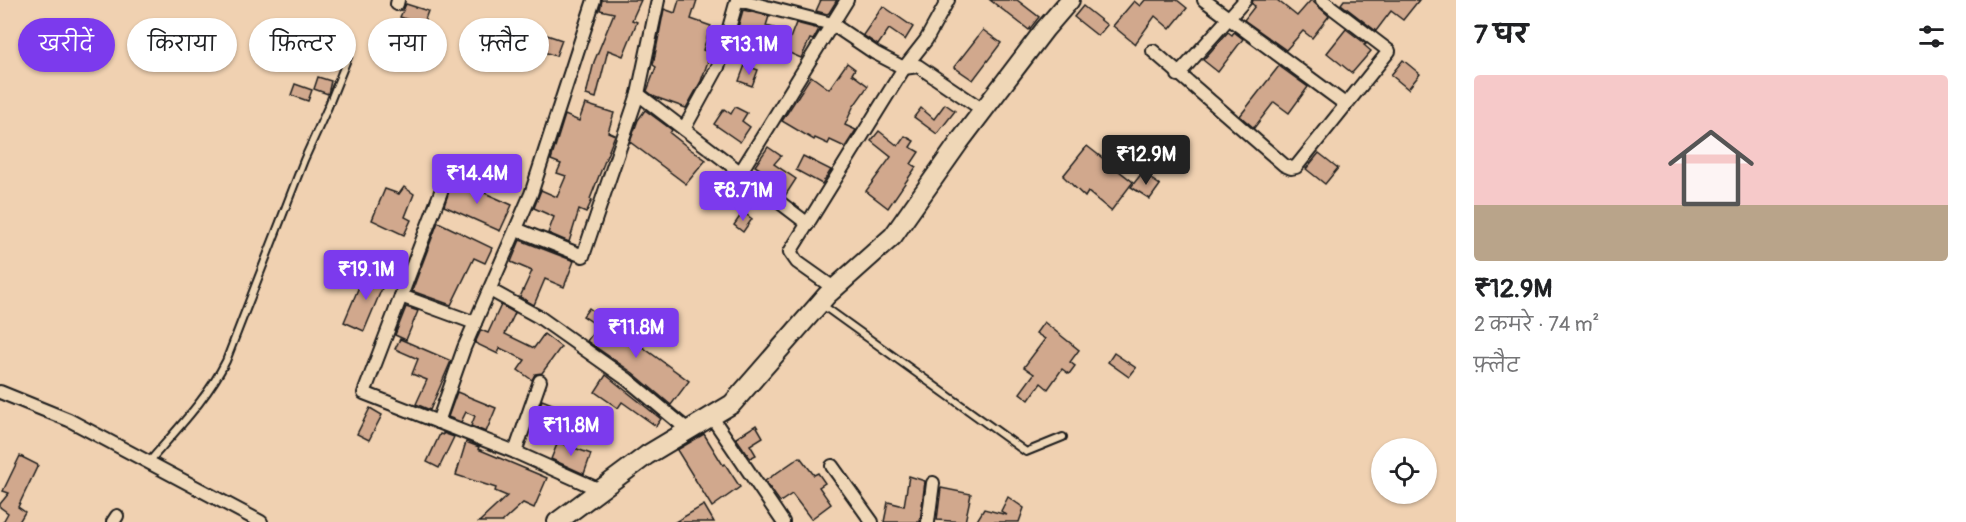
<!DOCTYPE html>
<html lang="hi">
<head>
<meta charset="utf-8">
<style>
	:root { --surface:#fff; --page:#f2f2f2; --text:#202124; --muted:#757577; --accent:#7c3aed }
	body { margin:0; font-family:Pangolin,"Playpen Sans Deva",sans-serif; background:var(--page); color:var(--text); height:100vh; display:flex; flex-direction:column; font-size:22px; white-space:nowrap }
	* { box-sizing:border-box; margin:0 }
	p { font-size:20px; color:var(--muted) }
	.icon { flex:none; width:33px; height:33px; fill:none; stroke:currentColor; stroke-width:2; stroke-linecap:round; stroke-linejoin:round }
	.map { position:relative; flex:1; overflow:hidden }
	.details { display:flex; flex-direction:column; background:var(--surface); width:510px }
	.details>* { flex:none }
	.banner { position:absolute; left:18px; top:18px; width:570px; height:54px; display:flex; gap:12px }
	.tools { position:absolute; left:1371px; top:438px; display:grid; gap:12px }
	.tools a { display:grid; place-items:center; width:66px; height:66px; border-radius:50%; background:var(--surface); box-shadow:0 2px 4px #0004; font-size:30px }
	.price { position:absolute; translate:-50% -51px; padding:0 14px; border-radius:6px; background:var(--accent); color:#fff; font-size:20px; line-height:39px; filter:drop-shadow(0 2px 3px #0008) }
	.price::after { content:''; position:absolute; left:50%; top:36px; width:18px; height:14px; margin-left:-9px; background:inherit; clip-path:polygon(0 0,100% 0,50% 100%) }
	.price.on { background:#222; color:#fff }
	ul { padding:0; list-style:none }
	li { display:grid; align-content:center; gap:12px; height:318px; padding:0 18px }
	li span { display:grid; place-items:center; height:186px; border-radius:6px; color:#555 }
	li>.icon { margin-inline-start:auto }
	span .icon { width:108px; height:108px; fill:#fffc; stroke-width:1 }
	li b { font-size:26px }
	h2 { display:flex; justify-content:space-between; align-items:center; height:72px; padding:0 18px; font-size:26px }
	.chip { padding:0 21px; border-radius:27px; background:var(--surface); box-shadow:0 2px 4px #0004; font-size:21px; line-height:54px }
	.chip.on { background:var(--accent); color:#fff }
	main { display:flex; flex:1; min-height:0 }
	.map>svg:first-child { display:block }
	.building { fill:#d1a88d; stroke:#1c1c1c; stroke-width:1.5 }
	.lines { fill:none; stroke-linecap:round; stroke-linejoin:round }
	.lane-casing { stroke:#1c1c1c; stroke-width:10 }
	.street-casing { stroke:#1c1c1c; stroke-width:16 }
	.secondary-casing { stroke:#1c1c1c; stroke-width:22 }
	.lane { stroke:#efd7b7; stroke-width:6 }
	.street { stroke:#efd7b7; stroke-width:12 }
	.secondary { stroke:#efd7b7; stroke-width:18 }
</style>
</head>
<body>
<main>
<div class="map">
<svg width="1456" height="522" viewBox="0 0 1456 522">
	<rect width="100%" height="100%" fill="#f0d1b1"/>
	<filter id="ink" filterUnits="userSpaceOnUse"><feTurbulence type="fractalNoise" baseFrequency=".0167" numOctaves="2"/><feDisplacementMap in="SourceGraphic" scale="12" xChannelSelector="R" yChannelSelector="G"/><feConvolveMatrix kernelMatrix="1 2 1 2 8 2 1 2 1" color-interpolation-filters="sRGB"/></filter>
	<g filter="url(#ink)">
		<g class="building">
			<path d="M 602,0 L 641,0 L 632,20 L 637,22 L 623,56 L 608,50 L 596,98 L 586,95 L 594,62 L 614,13 L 600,10 Z"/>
			<path d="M 679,0 L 697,0 L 691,19 L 711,26 L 703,50 L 711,53 L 701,81 L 686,108 L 655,97 L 647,91 L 656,67 L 653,65 L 664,9 L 675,13 Z"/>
			<path d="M 821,0 L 837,0 L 829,13 L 827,14 L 816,11 Z"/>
			<path d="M 990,0 L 1017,0 L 1039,17 L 1029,30 Z"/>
			<path d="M 1145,0 L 1177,0 L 1187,8 L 1170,29 L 1155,16 L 1135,44 L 1113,26 L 1134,1 L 1140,6 Z"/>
			<path d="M 1253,0 L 1277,0 L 1297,16 L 1311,0 L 1329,16 L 1312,38 L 1303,31 L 1286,50 L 1244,20 L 1255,6 L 1252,4 Z"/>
			<path d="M 1344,0 L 1419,0 L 1403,20 L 1391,11 L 1376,31 L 1341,4 Z"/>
			<path d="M 406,4 L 428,11 L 423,25 L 400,17 Z"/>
			<path d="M 883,6 L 913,27 L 905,40 L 889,29 L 878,45 L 863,35 Z"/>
			<path d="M 1083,6 L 1107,25 L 1098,36 L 1074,17 Z"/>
			<path d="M 743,10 L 769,16 L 766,26 L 774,28 L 765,52 L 734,41 Z"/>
			<path d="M 796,23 L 819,29 L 813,40 L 810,39 L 801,58 L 785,51 Z"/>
			<path d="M 1346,29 L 1366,44 L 1364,45 L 1371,51 L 1352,73 L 1327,53 Z"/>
			<path d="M 983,30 L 1001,43 L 973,80 L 954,67 Z"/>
			<path d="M 1228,32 L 1232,35 L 1234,32 L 1243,39 L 1218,72 L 1203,60 Z"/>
			<path d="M 544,34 L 562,40 L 556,56 L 538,50 Z"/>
			<path d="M 1403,60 L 1420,74 L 1408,89 L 1391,75 Z"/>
			<path d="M 847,63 L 855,69 L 852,74 L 868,86 L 853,107 L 845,125 L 856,130 L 845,147 L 830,140 L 828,144 L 815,138 L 814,140 L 782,121 L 811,76 L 829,89 Z"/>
			<path d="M 745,65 L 758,70 L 752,86 L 739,81 Z"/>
			<path d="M 1279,66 L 1308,87 L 1289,113 L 1274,102 L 1254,128 L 1240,116 Z"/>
			<path d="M 318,77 L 331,81 L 328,94 L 314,89 Z"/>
			<path d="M 295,84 L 312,90 L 308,101 L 291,95 Z"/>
			<path d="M 585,104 L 614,113 L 608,132 L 615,135 L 590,199 L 592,200 L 586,213 L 579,210 L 569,242 L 548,233 L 554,217 L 534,208 L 541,190 L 557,197 L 566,176 L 557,173 L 561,164 L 551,160 L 565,115 L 579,121 Z"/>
			<path d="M 945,104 L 955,111 L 937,134 L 914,117 L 921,108 L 934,119 Z"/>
			<path d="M 735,107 L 747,113 L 742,121 L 750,127 L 740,142 L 714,124 L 724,109 L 731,114 Z"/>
			<path d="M 645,110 L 672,130 L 670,133 L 690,149 L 706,160 L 686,184 L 630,142 L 638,120 Z"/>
			<path d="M 879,131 L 898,146 L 905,136 L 914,141 L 910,147 L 919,152 L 911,164 L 916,167 L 888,208 L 866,191 L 891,157 L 871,141 Z"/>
			<path d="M 1087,146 L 1133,182 L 1111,211 L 1088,192 L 1085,197 L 1063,176 Z"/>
			<path d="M 768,147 L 781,156 L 774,164 L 796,179 L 785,196 L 771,185 L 775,179 L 755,166 Z"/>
			<path d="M 1319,153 L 1338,168 L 1325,184 L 1306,169 Z"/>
			<path d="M 803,156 L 831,170 L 822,184 L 796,170 Z"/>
			<path d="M 1142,173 L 1160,185 L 1150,199 L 1131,187 Z"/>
			<path d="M 453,179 L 512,205 L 500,231 L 444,206 Z"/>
			<path d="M 404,187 L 414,194 L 405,217 L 411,220 L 404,235 L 372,220 L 385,189 L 399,194 Z"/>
			<path d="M 743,212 L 752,219 L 743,232 L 734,225 Z"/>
			<path d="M 438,222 L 492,248 L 485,263 L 474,258 L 451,305 L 412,291 Z"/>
			<path d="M 520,240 L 574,261 L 564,287 L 545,279 L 534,305 L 520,297 L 532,271 L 511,262 Z"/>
			<path d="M 375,269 L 388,274 L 364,331 L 344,322 L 361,282 L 368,285 Z"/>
			<path d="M 501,305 L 515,313 L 505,334 L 534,348 L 544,334 L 561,347 L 542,373 L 535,374 L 532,380 L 518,370 L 525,360 L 500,348 L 498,354 L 475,343 L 481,330 L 488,333 Z"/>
			<path d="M 406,307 L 418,311 L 406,340 L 395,335 Z"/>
			<path d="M 589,308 L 689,381 L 671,405 L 633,373 L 587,341 L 598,326 L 583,316 Z"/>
			<path d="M 1044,322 L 1079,350 L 1070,362 L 1075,366 L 1069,374 L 1062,369 L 1048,389 L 1041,383 L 1029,400 L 1020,393 L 1034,374 L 1024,367 L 1045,339 L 1036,333 Z"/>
			<path d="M 400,339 L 451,361 L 430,410 L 416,404 L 427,380 L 412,374 L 418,359 L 395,349 Z"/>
			<path d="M 1114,353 L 1136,368 L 1129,377 L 1108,362 Z"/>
			<path d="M 606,375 L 661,419 L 656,426 L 622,402 L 618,408 L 595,392 Z"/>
			<path d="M 457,392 L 496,408 L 486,432 L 471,426 L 475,416 L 466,412 L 461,422 L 448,417 Z"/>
			<path d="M 542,400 L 567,410 L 564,417 L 569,419 L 565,429 L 536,416 Z"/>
			<path d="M 370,408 L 382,415 L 369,440 L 357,434 Z"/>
			<path d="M 756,425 L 763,437 L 750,445 L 756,455 L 750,458 L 736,438 Z"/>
			<path d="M 443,433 L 454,437 L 439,468 L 427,462 L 440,434 L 443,435 Z"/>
			<path d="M 704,434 L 723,465 L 725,464 L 740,487 L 712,507 L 677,450 Z"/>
			<path d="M 466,442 L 479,447 L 478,449 L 547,478 L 534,508 L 523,503 L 502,522 L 479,522 L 507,496 L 495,491 L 496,488 L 456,475 Z"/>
			<path d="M 558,442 L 591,454 L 584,474 L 551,459 Z"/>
			<path d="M 20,456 L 38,465 L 18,507 L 25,512 L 19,522 L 3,522 L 8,513 L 0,507 L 0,504 L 9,493 L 3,491 Z"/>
			<path d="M 800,457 L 814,475 L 818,473 L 825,483 L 819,487 L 831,504 L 811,519 L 792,494 L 780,502 L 765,481 Z"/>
			<path d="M 909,476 L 925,481 L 920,522 L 884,522 L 888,502 L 904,506 Z"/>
			<path d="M 941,488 L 971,494 L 965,522 L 937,520 Z"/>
			<path d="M 1008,497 L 1024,508 L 1019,522 L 976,522 L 984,509 L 1007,515 L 1001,511 Z"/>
			<path d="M 704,505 L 714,522 L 675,522 Z"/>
		</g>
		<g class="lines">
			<defs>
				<g id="lane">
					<path d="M 821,304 L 1026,452 L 1063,437"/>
					<path d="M 149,462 C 176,430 207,399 226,361 L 304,160 L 328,107 L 348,57"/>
				</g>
				<g id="street">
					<path d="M 739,0 L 832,24 L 875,53 L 904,68 L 918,66 L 983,110"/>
					<path d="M 1204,0 L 1345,104"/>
					<path d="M 397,4 L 398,0"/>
					<path d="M 1153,51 L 1284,165 L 1291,168 L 1296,167 L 1389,51 L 1322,0"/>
					<path d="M 1178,75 L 1245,0"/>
					<path d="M 638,94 L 808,224"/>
					<path d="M 684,129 L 718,67 L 737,0"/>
					<path d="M 740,173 L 847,0"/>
					<path d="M 445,181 L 364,393 L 515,452 L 600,490"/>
					<path d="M 516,229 L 583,256 L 638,94 L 658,0"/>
					<path d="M 835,289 L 797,262 L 790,252 L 904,68 L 926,40 L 948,0"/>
					<path d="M 490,290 L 539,317 L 628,380 L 688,430"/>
					<path d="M 401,296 L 475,323"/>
					<path d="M 0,392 L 69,420 L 261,522"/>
					<path d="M 711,416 L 783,522"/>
					<path d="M 438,422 L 464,348 L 531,194 L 594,0"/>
					<path d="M 515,452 L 540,381"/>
					<path d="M 832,466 L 872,522"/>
					<path d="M 113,522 L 117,516"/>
					<path d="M 928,522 L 933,483"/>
				</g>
				<path id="secondary" d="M 557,522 L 647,455 L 732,404 L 827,295 L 893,236 L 960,141 L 1045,29 L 1070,0"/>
			</defs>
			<use href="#lane" class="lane-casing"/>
			<use href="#street" class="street-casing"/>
			<use href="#secondary" class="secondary-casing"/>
			<use href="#lane" class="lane"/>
			<use href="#street" class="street"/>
			<use href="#secondary" class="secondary"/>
		</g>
	</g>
</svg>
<div class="tools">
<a><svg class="icon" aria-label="locate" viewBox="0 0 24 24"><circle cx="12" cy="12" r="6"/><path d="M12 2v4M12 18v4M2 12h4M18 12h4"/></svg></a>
</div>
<b class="price" style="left:749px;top:76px">₹13.1M</b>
<b class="price on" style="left:1146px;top:186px">₹12.9M</b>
<b class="price" style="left:477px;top:205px">₹14.4M</b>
<b class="price" style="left:743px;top:222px">₹8.71M</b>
<b class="price" style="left:366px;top:301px">₹19.1M</b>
<b class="price" style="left:636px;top:359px">₹11.8M</b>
<b class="price" style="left:571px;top:457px">₹11.8M</b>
<div class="banner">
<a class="chip on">खरीदें</a>
<a class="chip">किराया</a>
<a class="chip">फ़िल्टर</a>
<a class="chip">नया</a>
<a class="chip">फ़्लैट</a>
</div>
</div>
<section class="details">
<h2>7 घर<svg class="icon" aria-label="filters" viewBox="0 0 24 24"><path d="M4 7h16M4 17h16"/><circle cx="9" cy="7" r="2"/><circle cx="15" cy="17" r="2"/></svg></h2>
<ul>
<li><span style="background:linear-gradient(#f6c9c9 70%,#b9a48a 0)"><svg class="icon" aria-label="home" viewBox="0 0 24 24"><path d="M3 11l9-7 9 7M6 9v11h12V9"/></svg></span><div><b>₹12.9M</b><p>2 कमरे · 74 m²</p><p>फ़्लैट</p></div></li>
</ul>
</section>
</main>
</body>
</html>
